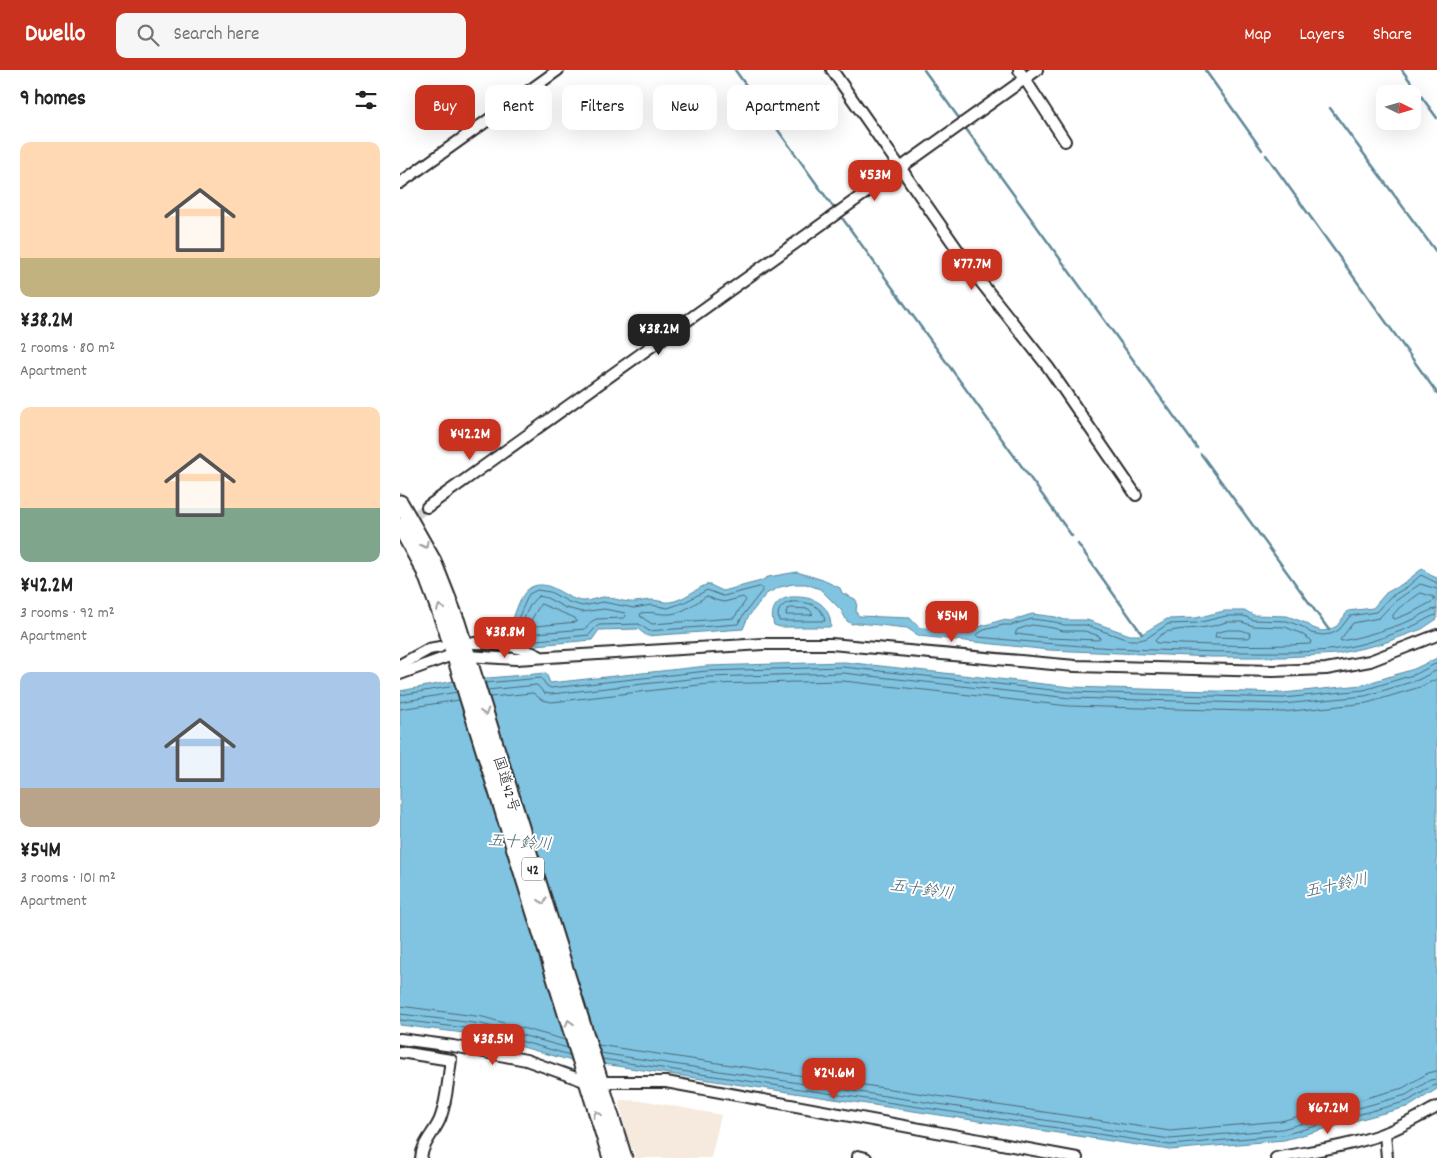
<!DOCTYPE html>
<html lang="en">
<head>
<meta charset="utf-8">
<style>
	:root { --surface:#fff; --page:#f6f6f6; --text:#222; --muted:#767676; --accent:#c8321e }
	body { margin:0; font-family:Dekko,"Klee One",sans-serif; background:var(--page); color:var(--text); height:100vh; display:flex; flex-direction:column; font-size:19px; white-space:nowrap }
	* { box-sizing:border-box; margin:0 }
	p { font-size:16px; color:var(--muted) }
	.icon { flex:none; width:28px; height:28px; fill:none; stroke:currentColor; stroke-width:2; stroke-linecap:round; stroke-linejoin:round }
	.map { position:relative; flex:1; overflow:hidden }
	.details { display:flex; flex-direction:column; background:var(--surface); width:400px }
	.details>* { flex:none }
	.banner { position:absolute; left:15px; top:15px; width:475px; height:45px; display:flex; gap:10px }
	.needle { width:32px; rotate:95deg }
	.controls { position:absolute; left:976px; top:15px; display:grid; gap:10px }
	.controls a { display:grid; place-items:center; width:45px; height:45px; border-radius:10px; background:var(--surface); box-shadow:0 5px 20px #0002; font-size:25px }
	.price { position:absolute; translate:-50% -42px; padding:0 11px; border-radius:10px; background:var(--accent); color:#fff; font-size:16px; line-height:32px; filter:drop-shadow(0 1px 2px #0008) }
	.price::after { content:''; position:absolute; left:50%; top:30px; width:15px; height:11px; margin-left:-8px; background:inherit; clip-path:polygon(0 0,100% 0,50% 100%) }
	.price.selected { background:#222; color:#fff }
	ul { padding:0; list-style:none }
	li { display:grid; align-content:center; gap:10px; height:265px; padding:0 20px }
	li span { display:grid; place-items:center; height:155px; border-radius:10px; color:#555 }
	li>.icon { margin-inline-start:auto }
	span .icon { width:90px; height:90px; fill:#fffc; stroke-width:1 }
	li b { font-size:21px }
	h2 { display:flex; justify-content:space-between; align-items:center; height:60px; padding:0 20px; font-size:21px }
	.tag { padding:0 18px; border-radius:10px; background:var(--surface); box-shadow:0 5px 20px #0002; font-size:18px; line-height:45px }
	.tag.selected { background:var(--accent); color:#fff }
	header { display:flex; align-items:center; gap:30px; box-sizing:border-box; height:70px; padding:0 25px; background:var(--accent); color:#fff }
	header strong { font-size:24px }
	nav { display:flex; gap:28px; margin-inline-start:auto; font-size:18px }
	.search { width:350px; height:45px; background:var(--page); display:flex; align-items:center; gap:12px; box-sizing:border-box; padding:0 18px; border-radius:10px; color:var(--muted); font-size:19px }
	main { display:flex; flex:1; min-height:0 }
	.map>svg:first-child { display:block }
	.built { fill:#f5eadd }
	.water { fill:#80c4e1; stroke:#5e8798 }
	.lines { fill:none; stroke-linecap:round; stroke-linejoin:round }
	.shore { stroke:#4d6874; stroke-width:1 }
	.stream { stroke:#5e8798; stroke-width:2.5 }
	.minor-tunnel { stroke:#d5d5d5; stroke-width:10; stroke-dasharray:10 5; stroke-linecap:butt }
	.minor-casing { stroke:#2b2b2b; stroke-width:14 }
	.highway-casing { stroke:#2b2b2b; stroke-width:19 }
	.minor { stroke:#fff; stroke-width:10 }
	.highway { stroke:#fff; stroke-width:15 }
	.oneway { stroke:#a0a0a0 }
	.labels { text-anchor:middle; stroke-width:4; stroke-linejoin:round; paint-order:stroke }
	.shield { fill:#fff; stroke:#6b6b6b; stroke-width:1 }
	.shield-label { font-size:14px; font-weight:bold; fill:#2b2b2b }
	.street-label { font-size:15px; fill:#2b2b2b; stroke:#fff }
	.water-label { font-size:16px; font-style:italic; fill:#49616b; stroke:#fff }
</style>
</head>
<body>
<header>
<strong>Dwello</strong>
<div class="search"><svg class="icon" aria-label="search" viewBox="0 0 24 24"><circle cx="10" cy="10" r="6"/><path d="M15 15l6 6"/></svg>Search here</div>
<nav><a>Map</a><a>Layers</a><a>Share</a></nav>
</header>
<main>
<section class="details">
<h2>9 homes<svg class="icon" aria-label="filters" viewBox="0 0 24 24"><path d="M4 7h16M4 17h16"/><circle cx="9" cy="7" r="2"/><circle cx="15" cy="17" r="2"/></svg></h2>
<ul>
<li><span style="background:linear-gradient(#ffd9b3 75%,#c2b280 0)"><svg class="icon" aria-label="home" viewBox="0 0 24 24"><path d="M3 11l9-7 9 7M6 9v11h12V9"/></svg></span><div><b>¥38.2M</b><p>2 rooms · 80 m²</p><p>Apartment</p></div></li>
<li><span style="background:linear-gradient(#ffd9b3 65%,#7fa58c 0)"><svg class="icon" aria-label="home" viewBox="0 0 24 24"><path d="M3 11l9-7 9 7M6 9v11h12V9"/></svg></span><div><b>¥42.2M</b><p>3 rooms · 92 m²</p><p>Apartment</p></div></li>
<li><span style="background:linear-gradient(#a9c7e8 75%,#b9a48a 0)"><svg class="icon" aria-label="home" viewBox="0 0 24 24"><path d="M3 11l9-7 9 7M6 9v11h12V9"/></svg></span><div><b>¥54M</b><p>3 rooms · 101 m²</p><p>Apartment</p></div></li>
</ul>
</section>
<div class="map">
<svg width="1037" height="1088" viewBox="0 0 1037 1088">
	<rect width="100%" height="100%" fill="#fff"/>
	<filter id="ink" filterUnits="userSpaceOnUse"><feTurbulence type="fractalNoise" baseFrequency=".02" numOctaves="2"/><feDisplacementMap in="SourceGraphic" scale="10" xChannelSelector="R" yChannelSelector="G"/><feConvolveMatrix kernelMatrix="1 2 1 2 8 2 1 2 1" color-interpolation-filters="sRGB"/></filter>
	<g filter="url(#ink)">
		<path class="built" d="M 219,1030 L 246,1031 L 321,1045 L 311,1088 L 236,1088 L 233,1080 L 228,1072 Z"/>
		<g class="water">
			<path d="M 1023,498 L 1030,505 L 1037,508 L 1037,549 L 1022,559 L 981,574 L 937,584 L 884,587 L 812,587 L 649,580 L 519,566 L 507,558 L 459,553 L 452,554 L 447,551 L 441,540 L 420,519 L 406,514 L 393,514 L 380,517 L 366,524 L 348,547 L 343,559 L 247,566 L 238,559 L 199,560 L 192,570 L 136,575 L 85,566 L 84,558 C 91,557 100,562 107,559 C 114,556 117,521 134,516 C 152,510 167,531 184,531 C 190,531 196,528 203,527 C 211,527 220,531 229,532 C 237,533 244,530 251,530 C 258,530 264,533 270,532 C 284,530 295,519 308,514 L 323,521 L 361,511 L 368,507 L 397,502 L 423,510 L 440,518 L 442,523 L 455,529 L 457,532 L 456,542 L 459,546 L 510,548 C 513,551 517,557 522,558 C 535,559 534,550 549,559 L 552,558 L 575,558 L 602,550 L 610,551 L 632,544 L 656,547 L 665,550 L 687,550 L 730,565 L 740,565 L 767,549 L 796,548 L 824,541 L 846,541 L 853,545 L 887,546 L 906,553 L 913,558 L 922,561 L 929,560 L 937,556 L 948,541 L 973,538 L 986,523 L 1004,513 Z"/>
			<path d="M 390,527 C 412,526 430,532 431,557 L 380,557 L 374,555 C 369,540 376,530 390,527 Z"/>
			<path d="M 1037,588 L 1037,1019 L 1010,1036 L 884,1070 L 770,1080 L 210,995 L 172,991 L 80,965 L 0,955 L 0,621 L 54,611 L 146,603 L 150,613 L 307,596 L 444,592 L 671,617 L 883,623 L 962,615 L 1014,599 Z"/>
		</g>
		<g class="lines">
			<g class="shore">
				<path d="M 1037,513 L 1021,505 L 1007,517 L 990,527 L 976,542 L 950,546 L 939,560 L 931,564 L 922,565 L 911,563 L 903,557 L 887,551 L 853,550 L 844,546 L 826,546 L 797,553 L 768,554 L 747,568 L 740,570 L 728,570 L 686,555 L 664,555 L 655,552 L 632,549 L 611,555 L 603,555 L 584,560 L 576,565 L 578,567 C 667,576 757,582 847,582 C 875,582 910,583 937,579 C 964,575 989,566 1013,556 C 1021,553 1029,546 1037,545"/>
				<path d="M 360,517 L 362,518 L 362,521 L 344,544 L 338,554 L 249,561 L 239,554 L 199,555 L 196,557 L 189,565 L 137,570 L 113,566 L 111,564 L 129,524 L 137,520 L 150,522 L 169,532 L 182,536 L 203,532 L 234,538 L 251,535 L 268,538 L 285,532 L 307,520 L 323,526 Z"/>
				<path d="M 1037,519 L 1020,514 L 994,532 L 979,548 L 953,553 L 940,570 L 942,571 C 966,566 989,559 1012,550 C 1020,547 1028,539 1037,539"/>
				<path d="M 1021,523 L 1034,527 L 1035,530 L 1013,542 L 995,549 L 993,548 L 993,545 L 999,538 Z"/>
				<path d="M 139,526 L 147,528 L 166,538 L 182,542 L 204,539 L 225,543 L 226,546 L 224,548 L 196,549 L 191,552 L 185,559 L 137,563 L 123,561 L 121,558 C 124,549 129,531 139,526 Z"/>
				<path d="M 307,526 L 315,530 L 324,532 L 343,527 L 346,530 L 334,548 L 252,554 L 240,546 L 241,543 C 253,541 260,545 270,544 C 283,543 295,533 307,526 Z"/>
				<path d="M 391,532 C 406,531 422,534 425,551 L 379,551 C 376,541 381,534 391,532 Z"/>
				<path d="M 141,534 L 175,548 L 176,552 L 137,556 L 132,555 L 131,551 Z"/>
				<path d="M 392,538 L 409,539 L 413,544 L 410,545 L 386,545 L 387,539 Z"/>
				<path d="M 826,552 L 842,552 L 853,556 L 885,557 L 900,563 L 911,570 L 912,572 L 910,574 C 859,577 808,575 757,573 L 755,571 C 757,567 765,561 771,561 C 790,557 806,560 826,552 Z"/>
				<path d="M 632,555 L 653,558 L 663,561 L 685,561 L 699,566 L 700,569 L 698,570 L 650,568 L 615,564 L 617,560 Z"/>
				<path d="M 828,560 L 841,560 L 850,563 L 851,566 L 848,568 L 815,567 L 816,563 Z"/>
				<path d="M 85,613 L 141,608 L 147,616 L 151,618 L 307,601 L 443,597 L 670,622 L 883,628 L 964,620 L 1016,604 L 1037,593"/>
				<path d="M 87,620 L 137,615 L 144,623 L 151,624 L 308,607 L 443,603 L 670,628 L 883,634 L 965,626 L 1018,610 L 1037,600"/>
				<path d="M 0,625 L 55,616"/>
				<path d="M 90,627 L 133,623 L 142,630 L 152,632 L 308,614 L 443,611 L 669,636 L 883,642 L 967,633 L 1020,617 L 1037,609"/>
				<path d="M 0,632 L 57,622"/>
				<path d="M 0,639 L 59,630"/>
				<path d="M 0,936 L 83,947 L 165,970"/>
				<path d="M 0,944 L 82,954 L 168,978"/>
				<path d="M 0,950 L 81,960 L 170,985"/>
				<path d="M 198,975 L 770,1061 L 881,1051 L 1003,1018 L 1028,1003 L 1037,1001"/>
				<path d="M 200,983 L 770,1069 L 882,1059 L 1006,1025 L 1030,1010 L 1037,1009"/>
				<path d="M 202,989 L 770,1075 L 883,1065 L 1008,1031 L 1033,1016 L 1037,1015"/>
			</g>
			<g class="stream">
				<path d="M 335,0 L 436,141"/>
				<path d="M 524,0 L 561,51"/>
				<path d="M 805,0 L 862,80"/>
				<path d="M 1002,0 L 1037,48"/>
				<path d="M 930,38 L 1037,183"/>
				<path d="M 564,56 L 797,378"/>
				<path d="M 866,85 L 1037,323"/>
				<path d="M 440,145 L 672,466"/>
				<path d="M 801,384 L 929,560"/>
				<path d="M 678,474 L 742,564"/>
			</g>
			<path class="minor-tunnel" d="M 5,453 L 27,437"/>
			<defs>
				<g id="minor">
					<path d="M 432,0 L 576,206 L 648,297 L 736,425"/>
					<path d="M 619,0 L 665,71"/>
					<path d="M 0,113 L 158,0"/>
					<path d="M 27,437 L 637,0"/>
					<path d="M 74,573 C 95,573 120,576 139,586"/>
					<path d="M 67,586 L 116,589 L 363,574 L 431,574 L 675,596 L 873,601 L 926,599 L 970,591 L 1037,565"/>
					<path d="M 0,595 L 29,579 L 40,577"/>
					<path d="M 0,604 L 55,584"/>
					<path d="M 0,969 L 53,976 L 126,990 L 187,1012 L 266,1012 L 677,1088"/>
					<path d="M 0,982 L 51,990 C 48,1009 47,1031 40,1049 C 35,1062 22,1073 21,1088"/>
					<path d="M 985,1063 L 987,1088"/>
					<path d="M 458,1088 L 458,1086 L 466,1088"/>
					<path d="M 876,1088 C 912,1081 951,1076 985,1063 C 1003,1056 1020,1046 1037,1037"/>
				</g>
				<g id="highway">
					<path d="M 0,433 L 33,491 L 57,552 L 224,1088"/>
					<path d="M 0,456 L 25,502 L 46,558 L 211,1088"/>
				</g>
			</defs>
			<use href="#minor" class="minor-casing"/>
			<use href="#highway" class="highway-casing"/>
			<use href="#minor" class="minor"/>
			<use href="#highway" class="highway"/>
		</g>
		<defs><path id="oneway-chevron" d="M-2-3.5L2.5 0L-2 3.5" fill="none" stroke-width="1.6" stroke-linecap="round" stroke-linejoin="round" transform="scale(1.25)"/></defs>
		<g class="oneway">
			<use href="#oneway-chevron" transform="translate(25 475) rotate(61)"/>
			<use href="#oneway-chevron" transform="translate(40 538) rotate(-109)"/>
			<use href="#oneway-chevron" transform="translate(85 642) rotate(73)"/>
			<use href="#oneway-chevron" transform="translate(143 831) rotate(73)"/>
			<use href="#oneway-chevron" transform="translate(169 953) rotate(-107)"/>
			<use href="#oneway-chevron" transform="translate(197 1044) rotate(-107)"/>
		</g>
	</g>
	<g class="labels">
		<rect class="shield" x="122" y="787.5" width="22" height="23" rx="4"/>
		<g class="shield-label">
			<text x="133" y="804">42</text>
		</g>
		<g class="street-label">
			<text transform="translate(107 714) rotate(73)" y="5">国道42号</text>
		</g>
		<g class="water-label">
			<text transform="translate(120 771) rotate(4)" y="6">五十鈴川</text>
			<text transform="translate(936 814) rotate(-12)" y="6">五十鈴川</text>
			<text transform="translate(522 818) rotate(8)" y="6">五十鈴川</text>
		</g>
	</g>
</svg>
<div class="controls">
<a><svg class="needle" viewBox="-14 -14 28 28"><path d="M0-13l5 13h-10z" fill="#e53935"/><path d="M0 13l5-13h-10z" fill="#767676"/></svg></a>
</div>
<b class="price" style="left:475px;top:132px">¥53M</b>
<b class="price" style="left:572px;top:221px">¥77.7M</b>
<b class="price selected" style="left:259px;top:286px">¥38.2M</b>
<b class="price" style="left:70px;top:391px">¥42.2M</b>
<b class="price" style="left:552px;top:573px">¥54M</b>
<b class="price" style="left:105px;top:589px">¥38.8M</b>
<b class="price" style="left:93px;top:996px">¥38.5M</b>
<b class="price" style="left:434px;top:1030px">¥24.6M</b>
<b class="price" style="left:928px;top:1065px">¥67.2M</b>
<div class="banner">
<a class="tag selected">Buy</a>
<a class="tag">Rent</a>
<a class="tag">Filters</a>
<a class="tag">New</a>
<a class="tag">Apartment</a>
</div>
</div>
</main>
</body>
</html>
